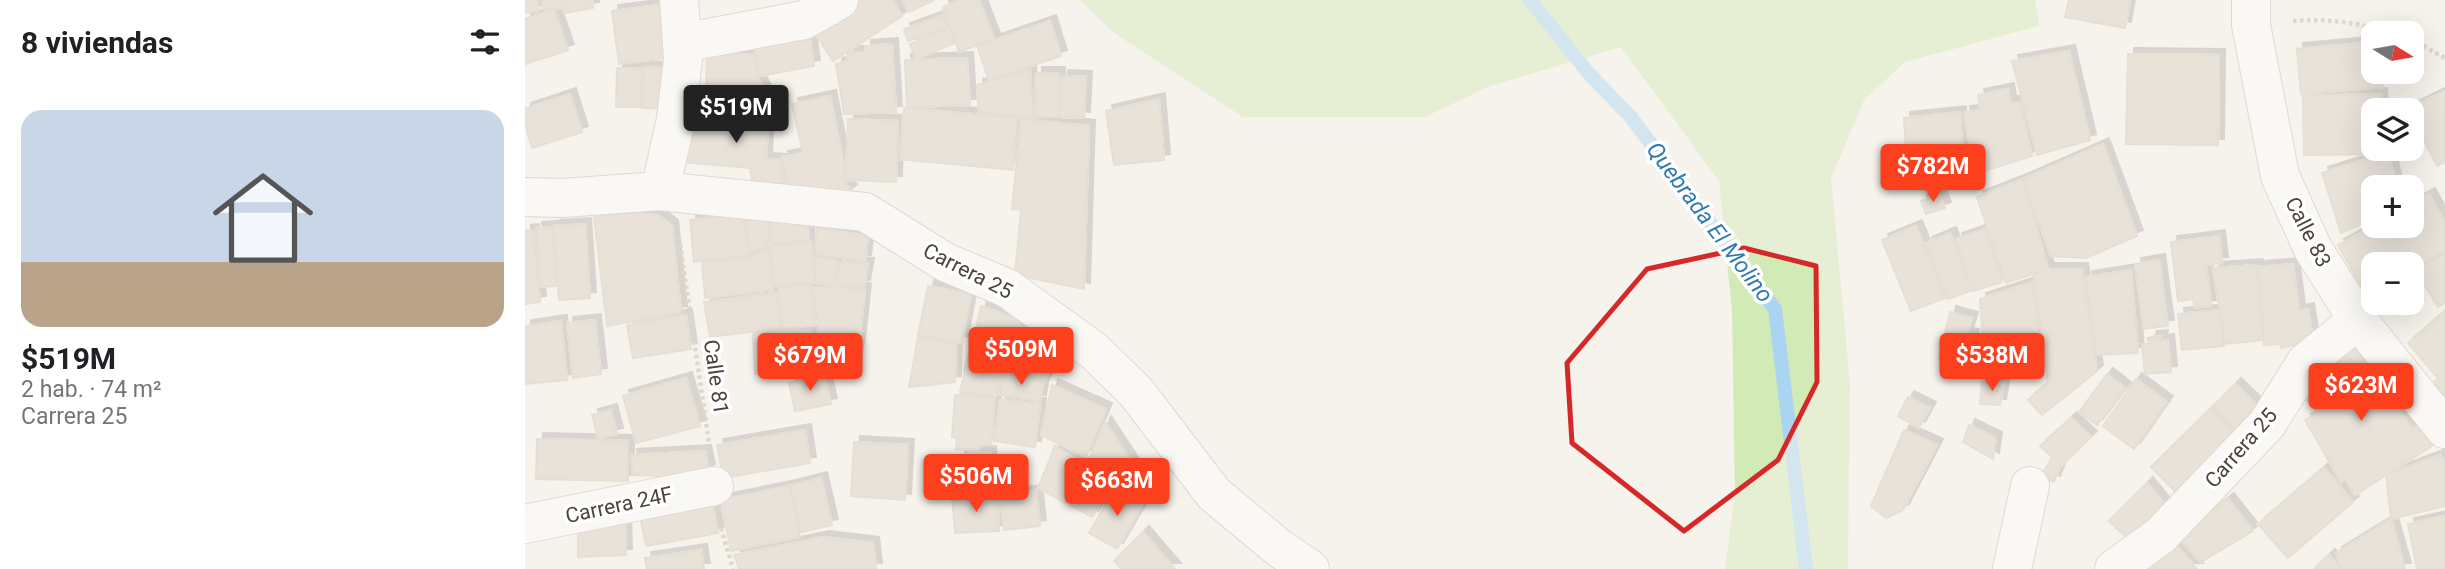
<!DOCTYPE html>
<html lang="es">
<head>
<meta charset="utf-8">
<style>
	:root { --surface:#fff; --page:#f6f6f6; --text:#202124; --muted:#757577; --accent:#fc3f1d }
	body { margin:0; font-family:Roboto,sans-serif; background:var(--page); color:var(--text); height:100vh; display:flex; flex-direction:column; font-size:26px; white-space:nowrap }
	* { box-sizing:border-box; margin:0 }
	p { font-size:23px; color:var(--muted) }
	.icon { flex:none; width:38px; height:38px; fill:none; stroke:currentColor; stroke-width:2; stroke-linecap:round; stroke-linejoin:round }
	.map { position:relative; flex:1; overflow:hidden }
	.drawer { display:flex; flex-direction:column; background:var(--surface); width:525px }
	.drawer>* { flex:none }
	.needle { width:46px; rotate:101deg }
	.tools { position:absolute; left:1836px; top:21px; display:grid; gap:14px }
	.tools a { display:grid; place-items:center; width:63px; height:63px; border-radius:14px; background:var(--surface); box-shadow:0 7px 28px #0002; font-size:35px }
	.price { position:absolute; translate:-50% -60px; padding:0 16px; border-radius:7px; background:var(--accent); color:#fff; font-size:23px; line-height:46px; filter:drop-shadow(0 2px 4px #0008) }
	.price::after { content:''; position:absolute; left:50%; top:42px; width:21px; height:16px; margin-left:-10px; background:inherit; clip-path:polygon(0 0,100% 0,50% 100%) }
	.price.selected { background:#222; color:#fff }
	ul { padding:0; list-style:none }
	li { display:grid; align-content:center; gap:14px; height:371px; padding:0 21px }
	li span { display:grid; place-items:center; height:217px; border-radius:21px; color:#555 }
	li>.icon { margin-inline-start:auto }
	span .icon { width:126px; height:126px; fill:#fffc; stroke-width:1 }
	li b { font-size:30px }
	h2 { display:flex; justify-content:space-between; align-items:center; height:84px; padding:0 21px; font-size:30px }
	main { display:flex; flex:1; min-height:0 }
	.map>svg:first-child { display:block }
	.green { fill:#d2eab5 }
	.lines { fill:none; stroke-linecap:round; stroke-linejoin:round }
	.stream { stroke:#a9d4f2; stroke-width:14 }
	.building { fill:#d8cfc1; stroke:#d3c7b4; stroke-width:2; filter:url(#shadow) }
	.minor-casing { stroke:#c2bbae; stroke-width:40 }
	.path { stroke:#c4b79f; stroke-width:4.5; stroke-dasharray:3.5 3.5; stroke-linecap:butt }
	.minor { stroke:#fff; stroke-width:38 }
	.marked { fill:none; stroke:#d62828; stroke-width:5; stroke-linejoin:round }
	.labels { text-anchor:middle; stroke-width:7; stroke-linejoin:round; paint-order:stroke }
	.street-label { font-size:21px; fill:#4b4439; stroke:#fff }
	.water-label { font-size:23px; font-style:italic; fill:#2e7ab2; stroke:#fff }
</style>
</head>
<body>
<main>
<section class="drawer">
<h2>8 viviendas<svg class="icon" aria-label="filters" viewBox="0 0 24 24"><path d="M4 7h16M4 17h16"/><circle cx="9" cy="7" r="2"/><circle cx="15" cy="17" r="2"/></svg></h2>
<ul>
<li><span style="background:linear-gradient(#c9d6e8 70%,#b9a48a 0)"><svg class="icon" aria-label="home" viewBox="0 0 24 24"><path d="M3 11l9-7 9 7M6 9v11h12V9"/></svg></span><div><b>$519M</b><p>2 hab. · 74 m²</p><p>Carrera 25</p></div></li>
</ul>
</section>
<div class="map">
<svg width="1920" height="569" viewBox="0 0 1920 569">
	<defs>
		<filter id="shadow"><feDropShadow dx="6" dy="-6" stdDeviation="0" flood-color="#0004"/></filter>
	</defs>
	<rect width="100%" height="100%" fill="#f6f3ec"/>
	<path class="green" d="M 555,0 L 1510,0 L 1514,26 L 1380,62 L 1339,100 L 1306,178 L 1325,383 L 1323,569 L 1200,569 L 1210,494 L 1207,311 L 1194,181 L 1096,47 L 965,86 L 900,117 L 718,117 L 589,33 Z"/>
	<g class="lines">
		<path class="stream" d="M 1005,0 L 1065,75 L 1105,116 L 1250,309 L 1281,569"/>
	</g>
	<g class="building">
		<path d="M 0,0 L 12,0 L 14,11 L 0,13 Z"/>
		<path d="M 17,0 L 67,0 L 68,8 L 40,13 L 39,8 L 18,10 Z"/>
		<path d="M 320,0 L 367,0 L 377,16 L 308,61 L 284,24 Z"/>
		<path d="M 378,0 L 409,0 L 384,12 Z"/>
		<path d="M 435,0 L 454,0 L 469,39 L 434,52 L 418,7 Z"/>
		<path d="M 1544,0 L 1605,0 L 1600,28 L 1540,17 Z"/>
		<path d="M 140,4 L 148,57 L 94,64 L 87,11 Z"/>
		<path d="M 29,10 L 43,50 L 0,64 L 0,19 Z"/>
		<path d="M 418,15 L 422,28 L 383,41 L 379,29 Z"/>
		<path d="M 525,21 L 536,56 L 464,80 L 452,46 Z"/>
		<path d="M 283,26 L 289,66 L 235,76 L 228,35 Z"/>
		<path d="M 424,28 L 430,43 L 391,59 L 385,44 Z"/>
		<path d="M 1848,42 L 1848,72 L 1856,72 L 1858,87 L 1776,94 L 1772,49 Z"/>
		<path d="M 367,44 L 371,112 L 319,114 L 311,64 L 323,61 L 322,52 L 340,52 L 340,46 Z"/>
		<path d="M 1544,51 L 1565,140 L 1512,155 L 1487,61 Z"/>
		<path d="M 182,54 L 229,54 L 232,76 L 245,101 L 181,95 Z"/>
		<path d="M 1603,54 L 1694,55 L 1693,145 L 1601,144 Z"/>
		<path d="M 442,58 L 445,105 L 382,107 L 380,60 Z"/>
		<path d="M 119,67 L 150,69 L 147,109 L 117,108 Z"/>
		<path d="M 92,68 L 117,69 L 116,107 L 91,107 Z"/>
		<path d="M 505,70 L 508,118 L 454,112 L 452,85 Z"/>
		<path d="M 511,73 L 534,73 L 534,117 L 510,117 Z"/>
		<path d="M 537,76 L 561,77 L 559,118 L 535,117 Z"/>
		<path d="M 1483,89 L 1485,102 L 1495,102 L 1507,156 L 1450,174 L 1439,112 L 1455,110 L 1453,95 Z"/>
		<path d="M 1920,91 L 1920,162 L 1912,166 L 1883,109 Z"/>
		<path d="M 45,94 L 57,132 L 7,148 L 0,123 L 0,109 Z"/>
		<path d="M 1856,94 L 1857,110 L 1848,110 L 1848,149 L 1858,149 L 1858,154 L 1779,155 L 1778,96 Z"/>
		<path d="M 305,96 L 319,165 L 319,182 L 326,190 L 319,196 L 306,197 L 305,189 L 281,192 L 279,186 L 263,189 L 257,157 L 278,153 L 267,104 Z"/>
		<path d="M 634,99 L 639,160 L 589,165 L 581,111 Z"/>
		<path d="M 189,102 L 229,103 L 230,126 L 243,126 L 241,159 L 255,160 L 260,188 L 228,190 L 225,168 L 158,162 L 170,123 L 189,124 Z"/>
		<path d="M 379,108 L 492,118 L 488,170 L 375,159 Z"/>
		<path d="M 1435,112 L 1438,167 L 1405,173 L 1403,165 L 1382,165 L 1379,118 Z"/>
		<path d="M 323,119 L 373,121 L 371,182 L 321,180 Z"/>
		<path d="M 496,119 L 564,126 L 559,289 L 490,275 L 496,210 L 487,209 Z"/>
		<path d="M 1578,144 L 1612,236 L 1561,258 L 1526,256 L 1498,179 Z"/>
		<path d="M 1863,152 L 1872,187 L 1848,187 L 1848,219 L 1816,233 L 1797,173 Z"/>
		<path d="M 1498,179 L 1523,269 L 1481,283 L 1452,197 Z"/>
		<path d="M 1904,194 L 1920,223 L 1920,250 L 1886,269 L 1886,264 L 1848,264 L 1848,291 L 1841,295 L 1813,245 L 1848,226 L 1886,226 L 1886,204 Z"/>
		<path d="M 1415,195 L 1420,208 L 1401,214 L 1396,201 Z"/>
		<path d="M 105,213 L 133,215 L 147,226 L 156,312 L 82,326 L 69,217 Z"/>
		<path d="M 218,214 L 223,255 L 169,262 L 165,220 Z"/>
		<path d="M 220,219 L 243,220 L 243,247 L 225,252 Z"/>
		<path d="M 245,220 L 284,228 L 283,241 L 246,244 Z"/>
		<path d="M 60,224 L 65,298 L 34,300 L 29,226 Z"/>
		<path d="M 1391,226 L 1420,298 L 1386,311 L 1357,240 Z"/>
		<path d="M 27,227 L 31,286 L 15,287 L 11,228 Z"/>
		<path d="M 292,228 L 343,236 L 340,261 L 290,254 Z"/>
		<path d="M 1460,229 L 1477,282 L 1448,291 L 1431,239 Z"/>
		<path d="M 8,230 L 15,302 L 0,304 L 0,231 Z"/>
		<path d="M 1425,233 L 1448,290 L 1423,299 L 1401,243 Z"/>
		<path d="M 1694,236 L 1697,263 L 1681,265 L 1686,306 L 1670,308 L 1668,299 L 1653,301 L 1646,242 Z"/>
		<path d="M 286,241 L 290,282 L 249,286 L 245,246 Z"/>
		<path d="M 244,250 L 248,290 L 180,298 L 177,262 L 215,259 Z"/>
		<path d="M 1920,254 L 1920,303 L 1913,307 L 1891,271 Z"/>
		<path d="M 289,257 L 312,261 L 309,285 L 291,283 Z"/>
		<path d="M 1634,260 L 1643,326 L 1619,329 L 1610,264 Z"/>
		<path d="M 315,262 L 343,264 L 339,286 L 310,285 Z"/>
		<path d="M 1768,264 L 1774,311 L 1783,309 L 1787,334 L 1778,337 L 1778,343 L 1756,348 L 1755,344 L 1739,345 L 1733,267 Z"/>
		<path d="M 1732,265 L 1738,340 L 1700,344 L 1688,268 Z"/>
		<path d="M 1523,269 L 1557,269 L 1572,371 L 1517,415 L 1503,400 L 1523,383 L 1509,275 Z"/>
		<path d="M 1606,270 L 1613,353 L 1572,355 L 1561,277 Z"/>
		<path d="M 1507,282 L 1517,364 L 1490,365 L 1488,359 L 1459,361 L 1455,299 Z"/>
		<path d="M 285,284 L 290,325 L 258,329 L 253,288 Z"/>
		<path d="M 403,286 L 446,294 L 437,343 L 393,335 Z"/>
		<path d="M 288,287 L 340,289 L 335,336 L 294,333 Z"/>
		<path d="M 251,293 L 256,328 L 185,337 L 179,302 Z"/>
		<path d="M 456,306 L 497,321 L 483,358 L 447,348 Z"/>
		<path d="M 1695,310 L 1699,346 L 1657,350 L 1653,314 Z"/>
		<path d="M 1920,311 L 1920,370 L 1912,377 L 1883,343 Z"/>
		<path d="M 1425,312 L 1447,318 L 1442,334 L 1448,335 L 1442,367 L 1414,360 Z"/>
		<path d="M 161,315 L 166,349 L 108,358 L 102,325 Z"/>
		<path d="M 70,320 L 76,374 L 48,378 L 42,323 Z"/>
		<path d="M 36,321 L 42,380 L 0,384 L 0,326 Z"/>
		<path d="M 499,325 L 537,343 L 528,364 L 490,346 Z"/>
		<path d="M 285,330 L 287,371 L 230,374 L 228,333 Z"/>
		<path d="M 288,335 L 335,338 L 328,374 L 291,369 Z"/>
		<path d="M 1637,336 L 1636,341 L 1643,340 L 1646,372 L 1620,374 L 1617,344 L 1623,344 L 1626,337 Z"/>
		<path d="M 393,337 L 431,344 L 430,382 L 384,387 Z"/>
		<path d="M 1829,345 L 1848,377 L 1854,376 L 1887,429 L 1893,426 L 1907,446 L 1830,495 L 1820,478 L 1816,482 L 1780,420 L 1793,413 L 1782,400 L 1797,391 L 1788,373 Z"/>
		<path d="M 489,347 L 527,364 L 520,382 L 481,363 Z"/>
		<path d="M 445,348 L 480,358 L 475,378 L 439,370 Z"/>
		<path d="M 480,369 L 518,383 L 515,401 L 475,395 Z"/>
		<path d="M 440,371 L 475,379 L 472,396 L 435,392 Z"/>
		<path d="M 1920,372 L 1920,396 L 1909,382 Z"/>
		<path d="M 1582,374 L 1600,388 L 1572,425 L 1554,412 Z"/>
		<path d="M 299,375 L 306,404 L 270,411 L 264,383 Z"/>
		<path d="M 161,378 L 175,426 L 111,443 L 98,396 Z"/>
		<path d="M 1611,379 L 1642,402 L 1609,449 L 1578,426 Z"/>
		<path d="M 1457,382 L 1479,382 L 1475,405 L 1455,404 Z"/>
		<path d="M 1710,384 L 1732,405 L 1711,429 L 1688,407 Z"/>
		<path d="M 527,385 L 581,409 L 561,457 L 516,435 Z"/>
		<path d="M 430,395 L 470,398 L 466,445 L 454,445 L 454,451 L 431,449 L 432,438 L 427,437 Z"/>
		<path d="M 1383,397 L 1405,408 L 1394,428 L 1373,416 Z"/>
		<path d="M 475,399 L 515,404 L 510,447 L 469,441 Z"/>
		<path d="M 1686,408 L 1711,433 L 1651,492 L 1626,467 Z"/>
		<path d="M 86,410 L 92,434 L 73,438 L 67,415 Z"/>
		<path d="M 1546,418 L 1566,437 L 1535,467 L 1529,482 L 1516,477 L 1527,457 L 1515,446 Z"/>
		<path d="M 580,422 L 611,469 L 594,482 L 563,462 Z"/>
		<path d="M 1444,425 L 1471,438 L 1468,459 L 1438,442 Z"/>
		<path d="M 280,430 L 285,463 L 198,478 L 192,445 Z"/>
		<path d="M 1379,430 L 1412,445 L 1378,510 L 1361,518 L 1346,506 Z"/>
		<path d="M 12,439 L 103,441 L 103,481 L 11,479 Z"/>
		<path d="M 329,442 L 383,445 L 380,500 L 326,496 Z"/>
		<path d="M 530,446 L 588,484 L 567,517 L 513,488 Z"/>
		<path d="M 180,451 L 184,470 L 136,490 L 133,476 L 108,475 L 106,455 Z"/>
		<path d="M 465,452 L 467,485 L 436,486 L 434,455 Z"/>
		<path d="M 1915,455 L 1920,462 L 1920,506 L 1866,519 L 1861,475 Z"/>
		<path d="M 1799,468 L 1828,502 L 1763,558 L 1733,524 Z"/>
		<path d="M 296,478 L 307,525 L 277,532 L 265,486 Z"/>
		<path d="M 1622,483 L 1643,509 L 1605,541 L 1584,521 Z"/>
		<path d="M 265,486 L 275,537 L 206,551 L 196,500 Z"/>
		<path d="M 591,487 L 619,503 L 592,549 L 564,533 Z"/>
		<path d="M 511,491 L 515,526 L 479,530 L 475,496 Z"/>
		<path d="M 473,494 L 474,531 L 430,533 L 427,497 Z"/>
		<path d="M 186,497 L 193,533 L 121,546 L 114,511 Z"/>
		<path d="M 1703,499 L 1728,531 L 1676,562 L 1653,538 Z"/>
		<path d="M 1920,516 L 1920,569 L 1892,569 L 1883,524 Z"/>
		<path d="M 100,517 L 101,555 L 53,557 L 53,518 Z"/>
		<path d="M 1866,519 L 1880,569 L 1817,569 L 1811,553 Z"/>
		<path d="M 618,532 L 650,569 L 597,569 L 589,561 Z"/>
		<path d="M 298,537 L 348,543 L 351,569 L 214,569 L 209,555 Z"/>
		<path d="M 1645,538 L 1672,569 L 1620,569 Z"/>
		<path d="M 176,550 L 179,569 L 122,569 L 120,558 Z"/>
		<path d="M 1804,555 L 1817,569 L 1789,569 Z"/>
	</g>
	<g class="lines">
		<defs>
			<g id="minor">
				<path d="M 1726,0 L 1726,25 L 1755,176 L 1788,249 L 1833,320 L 1920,429"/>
				<path d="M 157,43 L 279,20 L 314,0"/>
				<path d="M 135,191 L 151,119 L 158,59 L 154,0"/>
				<path d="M 0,197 L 37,198 L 135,191 L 340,212 L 420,262 L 482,288 L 569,351 L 611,392 L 689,494 L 754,548 L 785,569"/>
				<path d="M 0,524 L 189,486"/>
				<path d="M 1487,569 L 1505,486"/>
				<path d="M 1589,569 L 1635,536 L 1742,424 L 1781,362 L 1833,320"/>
			</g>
		</defs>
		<use href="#minor" class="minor-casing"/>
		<g class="path">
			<path d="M 1768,21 C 1802,18 1835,23 1867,33"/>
			<path d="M 1886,39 L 1920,58"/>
			<path d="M 154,237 L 184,443"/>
			<path d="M 196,528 L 208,569"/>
		</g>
		<use href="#minor" class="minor"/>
	</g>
	<path d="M0 0H1920V569H0ZM 1219,248 L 1291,266 L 1292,382 L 1253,460 L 1159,531 L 1047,443 L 1042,363 L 1122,269 Z" fill="#f6f3ec" fill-opacity=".55" fill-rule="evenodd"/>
	<path class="marked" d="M 1219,248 L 1291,266 L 1292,382 L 1253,460 L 1159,531 L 1047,443 L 1042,363 L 1122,269 Z"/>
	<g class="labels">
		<g class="street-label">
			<text transform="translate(1783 232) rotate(63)" y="7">Calle 83</text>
			<text transform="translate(443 271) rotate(27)" y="7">Carrera 25</text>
			<text transform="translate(191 377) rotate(82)" y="7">Calle 81</text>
			<text transform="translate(1716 448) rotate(-49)" y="7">Carrera 25</text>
			<text transform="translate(94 505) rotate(-12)" y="7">Carrera 24F</text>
		</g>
		<g class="water-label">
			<text transform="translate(1185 222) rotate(53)" y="8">Quebrada El Molino</text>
		</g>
	</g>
</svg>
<div class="tools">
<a><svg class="needle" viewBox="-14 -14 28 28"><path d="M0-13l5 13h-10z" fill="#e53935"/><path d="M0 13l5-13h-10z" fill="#757577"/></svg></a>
<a><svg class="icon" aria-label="layers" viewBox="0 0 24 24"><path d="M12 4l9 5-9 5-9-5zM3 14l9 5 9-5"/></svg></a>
<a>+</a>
<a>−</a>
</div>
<b class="price selected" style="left:211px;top:145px">$519M</b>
<b class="price" style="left:1408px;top:204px">$782M</b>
<b class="price" style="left:496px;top:387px">$509M</b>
<b class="price" style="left:285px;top:393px">$679M</b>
<b class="price" style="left:1467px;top:393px">$538M</b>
<b class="price" style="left:1836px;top:423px">$623M</b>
<b class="price" style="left:451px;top:514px">$506M</b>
<b class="price" style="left:592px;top:518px">$663M</b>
</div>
</main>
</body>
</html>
